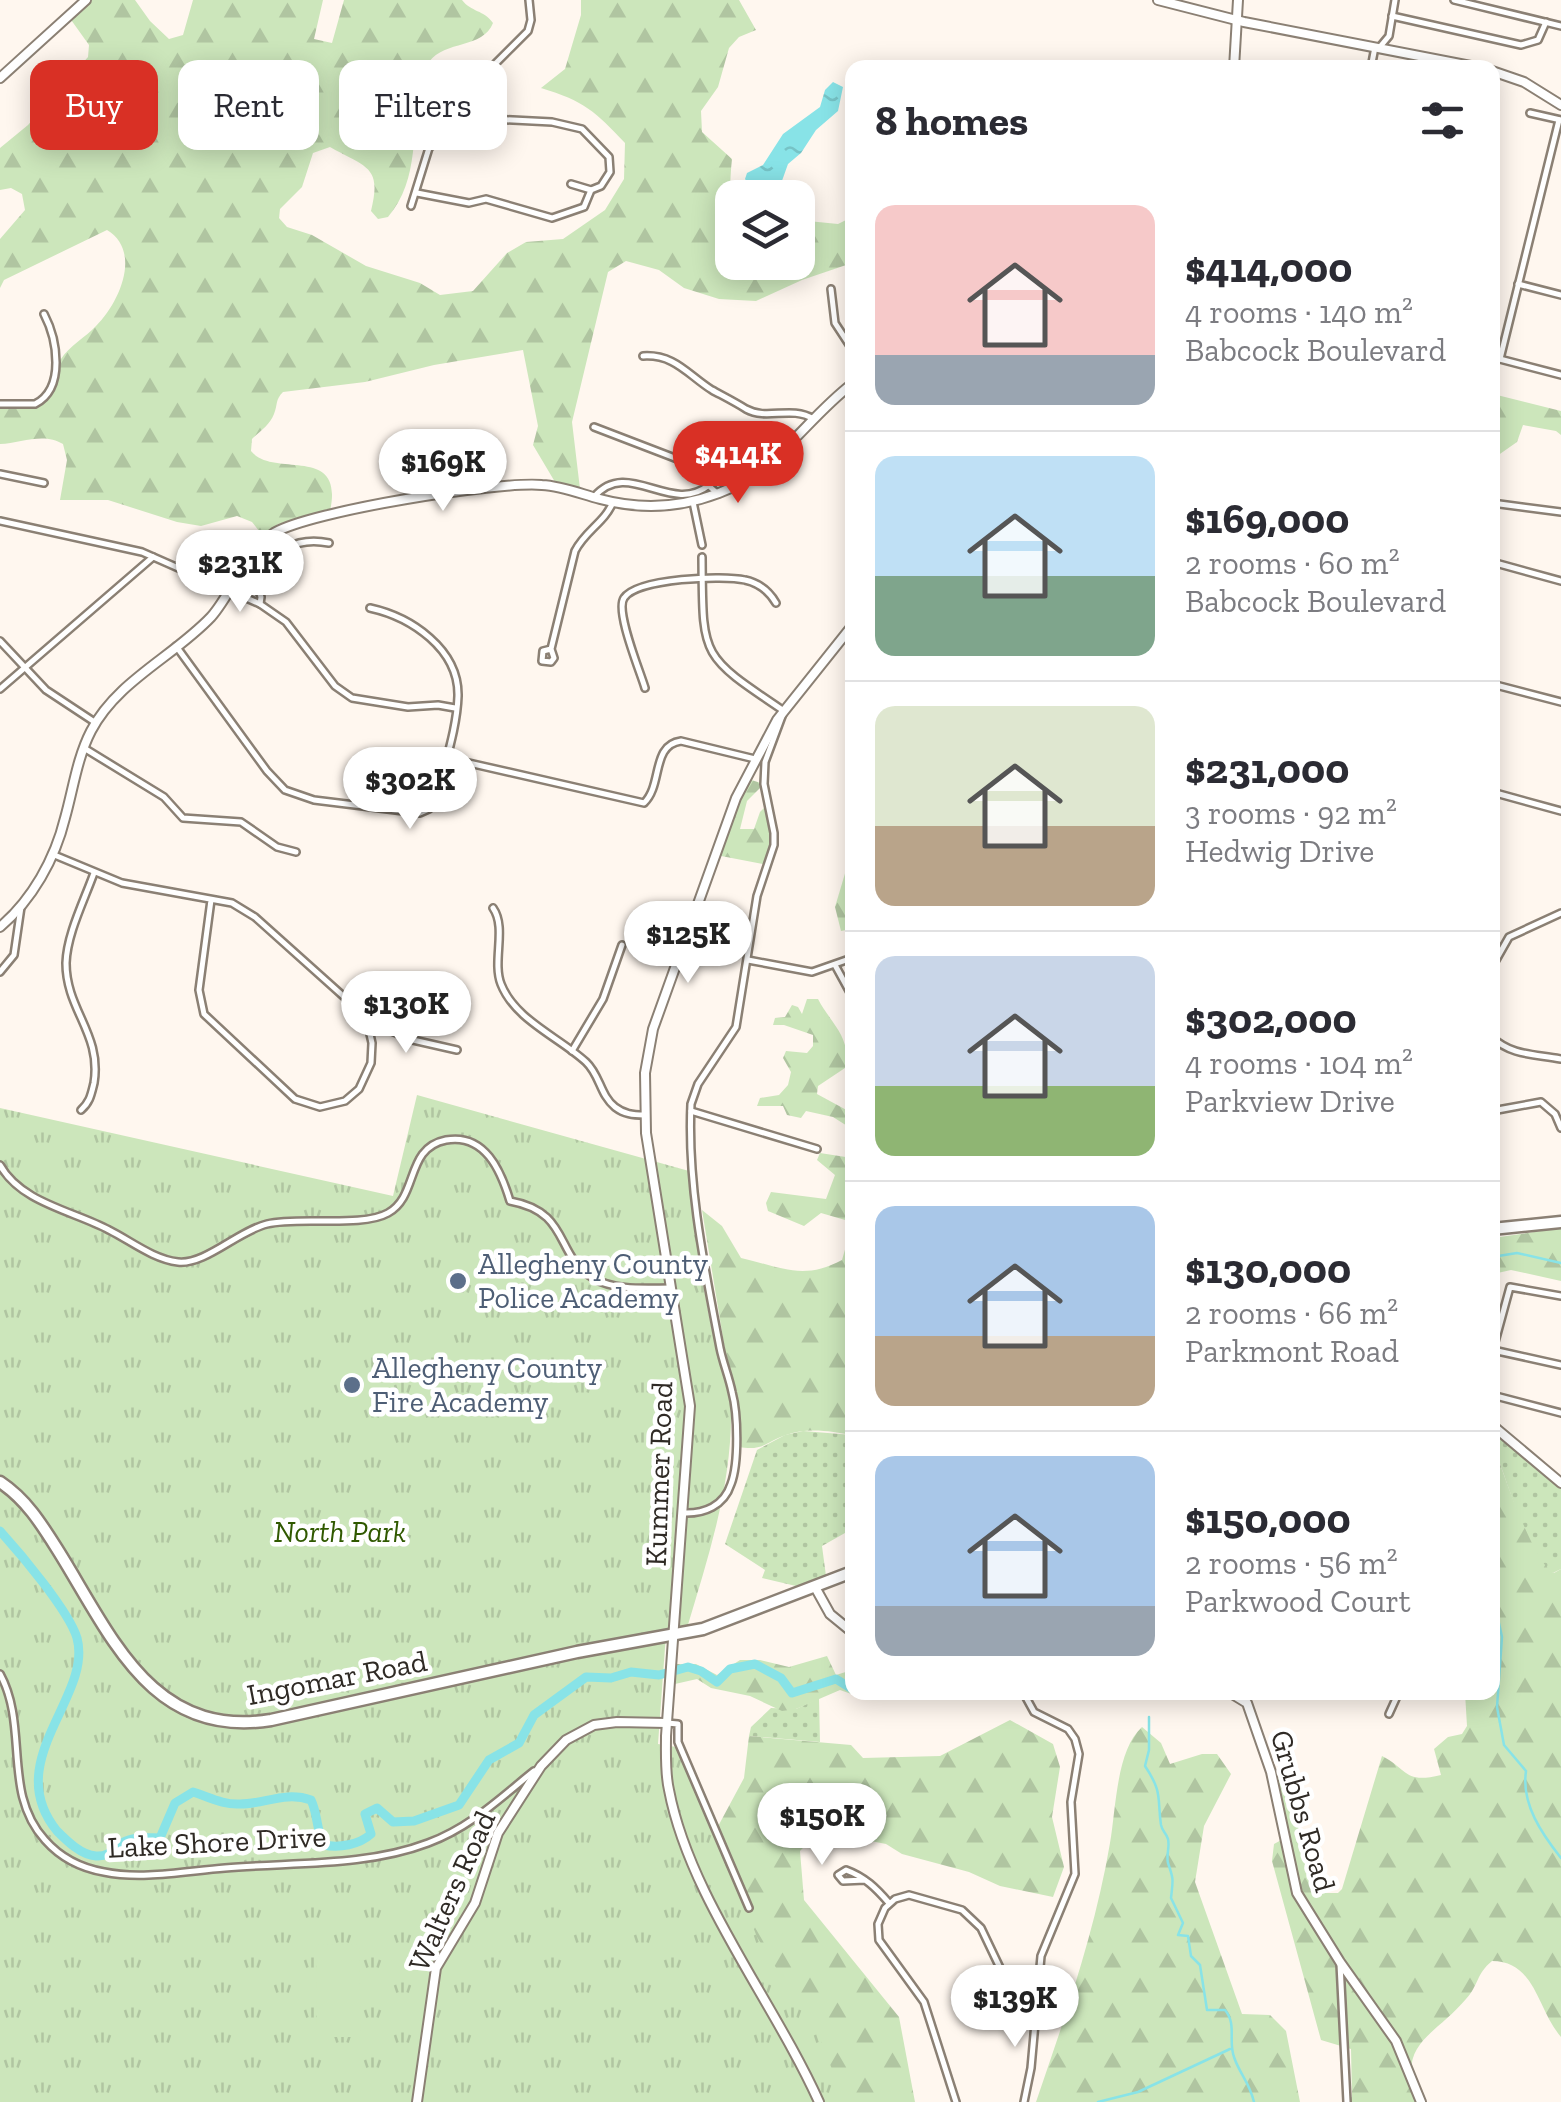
<!DOCTYPE html>
<html lang="en">
<head>
<meta charset="utf-8">
<style>
	:root { --surface:#fff; --page:#f7f7f7; --text:#2b2b33; --muted:#7c7c81; --line:#e1e1e2; --accent:#d93025 }
	body { margin:0; font-family:"Zilla Slab",serif; background:var(--page); color:var(--text); height:100vh; display:flex; flex-direction:column; font-size:38px; white-space:nowrap }
	* { box-sizing:border-box; margin:0 }
	p { font-size:32px; color:var(--muted) }
	.icon { flex:none; width:55px; height:55px; fill:none; stroke:currentColor; stroke-width:2; stroke-linecap:round; stroke-linejoin:round }
	.map { position:relative; flex:1; overflow:hidden }
	.details { position:absolute; left:845px; top:60px; width:655px; height:1640px; display:flex; flex-direction:column; background:var(--surface); border-radius:20px; box-shadow:0 5px 25px #0003 }
	.details>* { flex:none }
	.banner { position:absolute; left:30px; top:60px; width:665px; height:90px; display:flex; gap:20px }
	.fabs { position:absolute; left:715px; top:180px; display:grid; gap:20px }
	.fabs a { display:grid; place-items:center; width:100px; height:100px; border-radius:20px; background:var(--surface); box-shadow:0 5px 25px #0003; font-size:50px }
	.price { position:absolute; translate:-50% -85px; padding:0 22px; border-radius:35px; background:#fff; color:#222; font-size:32px; line-height:65px; filter:drop-shadow(0 2px 5px #0008) }
	.price::after { content:''; position:absolute; left:50%; top:60px; width:30px; height:22px; margin-left:-15px; background:inherit; clip-path:polygon(0 0,100% 0,50% 100%) }
	.price.active { background:var(--accent); color:#fff }
	ul { padding:0; list-style:none }
	li { display:flex; align-items:center; gap:30px; height:250px; padding:0 30px }
	li+li { border-top:2px solid var(--line) }
	li span { display:grid; place-items:center; flex:none; width:280px; height:200px; border-radius:20px; color:#555 }
	li>.icon { margin-inline-start:auto }
	span .icon { width:120px; height:120px; fill:#fffc; stroke-width:1 }
	li b { font-size:42px }
	h2 { display:flex; justify-content:space-between; align-items:center; height:120px; padding:0 30px; font-size:42px }
	.pill { padding:0 35px; border-radius:20px; background:var(--surface); box-shadow:0 5px 25px #0003; font-size:35px; line-height:90px }
	.pill.active { background:var(--accent); color:#fff }
	.map>svg:first-child { display:block }
	.grass { fill:url(#grass-dots) }
	.forest { fill:url(#forest-firs) }
	.park { fill:url(#park-tufts) }
	.garden { fill:#cce6bb }
	.water { fill:url(#water-ripples) }
	.lines { fill:none; stroke-linecap:round; stroke-linejoin:round }
	.stream { stroke:#88e3e7; stroke-width:2.5 }
	.river { stroke:#88e3e7; stroke-width:9 }
	.street-casing { stroke:#8b8074; stroke-width:10 }
	.secondary-casing { stroke:#8b8074; stroke-width:12 }
	.primary-casing { stroke:#8b8074; stroke-width:15 }
	.street { stroke:#fff; stroke-width:5 }
	.secondary { stroke:#fff; stroke-width:8 }
	.primary { stroke:#fff; stroke-width:10 }
	.service-dot { fill:#5c6f8a; stroke:#fff; stroke-width:4 }
	.labels { text-anchor:middle; stroke-width:9; stroke-linejoin:round; paint-order:stroke }
	.service-label { font-size:30px; fill:#4e5e75; stroke:#fff; text-anchor:start }
	.street-label { font-size:30px; fill:#2f2a25; stroke:#fff }
	.park-label { font-size:30px; font-style:italic; fill:#305900; stroke:#fff }
</style>
</head>
<body>
<div class="map">
<svg width="1561" height="2102" viewBox="0 0 1561 2102">
	<defs>
		<pattern id="grass-dots" width="8" height="8" patternUnits="userSpaceOnUse" patternTransform="scale(2.5)"><rect width="8" height="8" fill="#cce6bb"/><path d="M2 2h.1M6 6h.1" fill="none" stroke="#b0c5a1" stroke-width="1.8" stroke-linecap="round"/></pattern>
		<pattern id="forest-firs" width="22" height="20" patternUnits="userSpaceOnUse" patternTransform="scale(2.5)"><rect width="22" height="20" fill="#cce6bb"/><path d="M5 1l3.5 6h-7zM16 11l3.5 6h-7z" fill="#b0c5a1"/></pattern>
		<pattern id="park-tufts" width="24" height="20" patternUnits="userSpaceOnUse" patternTransform="scale(2.5)"><rect width="24" height="20" fill="#cce6bb"/><path d="M3 7l-1-3M5 7V3M7 7l1-3M15 17l-1-3M17 17v-4M19 17l1-3" fill="none" stroke="#b0c5a1"/></pattern>
		<pattern id="water-ripples" width="26" height="14" patternUnits="userSpaceOnUse" patternTransform="scale(2.5)"><rect width="26" height="14" fill="#88e3e7"/><path d="M2 4q2-2 4 0t4 0M15 11q2-2 4 0t4 0" fill="none" stroke="#76c3c6"/></pattern>
	</defs>
	<rect width="100%" height="100%" fill="#fff7ef"/>
	<g class="grass">
		<path d="M 803,1431 L 852,1435 L 852,1529 L 822,1546 L 826,1576 L 796,1586 L 762,1578 L 765,1570 L 725,1544 L 757,1450 L 785,1435 Z"/>
		<path d="M 1506,1437 L 1561,1483 L 1561,1569 L 1553,1573 C 1530,1562 1509,1485 1498,1459 L 1493,1444 Z"/>
		<path d="M 819,1698 L 820,1742 L 749,1736 L 751,1727 L 771,1708 L 796,1709 Z"/>
	</g>
	<g class="forest">
		<path d="M 92,0 L 135,0 L 150,21 L 169,39 L 183,35 L 193,0 L 323,0 L 314,39 L 332,43 L 344,0 L 462,0 C 471,12 484,10 493,23 C 483,49 445,40 429,62 C 426,68 424,78 422,84 C 410,130 421,178 388,217 L 378,219 L 371,211 C 382,166 367,168 330,147 L 313,153 L 302,187 L 280,209 L 279,218 L 287,227 L 312,235 L 366,266 L 420,283 L 440,295 L 473,291 L 507,253 L 526,242 L 563,239 L 605,210 L 624,179 L 625,143 C 595,111 584,101 541,88 L 565,69 L 581,15 L 581,0 L 739,0 L 756,30 L 739,37 L 729,48 L 718,87 L 701,111 L 702,132 L 732,159 C 728,193 732,227 732,262 L 798,262 L 798,220 L 838,224 L 852,217 L 852,263 L 802,280 L 756,301 L 719,299 L 684,288 L 659,270 L 626,261 L 608,272 L 572,422 L 580,489 L 555,482 L 533,445 L 538,426 L 523,350 L 434,365 L 365,382 L 283,392 C 275,400 278,404 274,414 C 270,425 260,431 252,439 L 251,451 C 273,479 345,443 330,511 L 278,524 L 263,536 L 252,522 L 237,516 L 201,526 L 177,522 L 108,500 L 60,500 L 67,460 L 63,444 C 44,432 21,443 0,444 L 0,407 L 37,406 L 51,397 C 55,386 55,368 61,359 C 69,346 86,337 96,326 C 120,302 142,251 107,230 L 4,280 L 0,288 L 0,239 L 25,210 L 22,194 L 11,188 L 0,190 L 0,148 L 28,125 L 88,57 L 89,45 L 69,17 Z"/>
		<path d="M 1493,394 L 1561,411 L 1561,435 L 1556,431 L 1523,425 L 1517,442 L 1497,456 L 1493,455 Z"/>
		<path d="M 745,778 L 764,784 L 747,801 L 740,829 L 754,829 L 760,812 L 767,805 L 774,833 L 768,865 L 716,855 Z"/>
		<path d="M 852,850 L 852,929 L 841,931 L 835,907 Z"/>
		<path d="M 807,999 L 818,999 C 831,1024 852,1037 845,1068 L 818,1086 L 817,1094 L 852,1113 L 852,1129 L 833,1117 L 806,1111 L 801,1118 L 787,1115 L 783,1106 L 757,1106 L 760,1098 L 779,1095 L 788,1085 L 791,1072 L 783,1058 L 786,1051 L 807,1053 L 813,1046 L 813,1035 L 784,1025 L 773,1025 L 775,1018 L 785,1017 L 792,1005 L 798,1007 L 802,1014 Z"/>
		<path d="M 820,1153 L 852,1158 L 852,1222 L 821,1213 L 804,1226 L 768,1211 L 766,1203 L 771,1192 L 826,1199 L 835,1175 L 817,1160 Z"/>
		<path d="M 702,1210 L 722,1226 L 741,1258 C 781,1267 803,1281 842,1260 L 852,1225 L 852,1435 C 832,1431 806,1427 786,1435 C 765,1442 764,1451 739,1447 L 739,1402 L 725,1350 Z"/>
		<path d="M 1561,1228 L 1561,1281 L 1511,1270 L 1493,1274 L 1493,1238 Z"/>
		<path d="M 1493,1444 C 1502,1469 1533,1563 1554,1573 L 1561,1569 L 1561,2037 C 1537,2010 1536,1961 1492,1961 C 1476,1974 1479,1985 1466,1999 C 1434,2037 1395,2043 1418,2102 L 1342,2102 L 1352,2097 L 1351,2049 L 1321,2040 L 1272,1861 L 1274,1844 L 1285,1838 L 1272,1776 L 1287,1764 C 1297,1808 1297,1856 1325,1893 L 1338,1893 L 1342,1889 L 1382,1756 C 1409,1770 1404,1784 1441,1775 L 1434,1749 L 1448,1737 L 1462,1734 L 1467,1726 L 1465,1693 L 1492,1692 Z"/>
		<path d="M 827,1656 L 836,1675 L 852,1670 L 852,1692 L 870,1693 L 857,1696 L 840,1690 L 796,1709 L 782,1711 L 750,1696 L 711,1688 L 697,1679 L 675,1684 L 677,1664 L 696,1664 L 717,1675 L 740,1660 L 760,1660 L 789,1667 Z"/>
		<path d="M 1010,1720 L 1053,1744 L 1060,1767 L 1052,1817 L 1064,1867 L 1053,1897 L 1000,1886 L 969,1872 L 902,1854 L 886,1844 L 819,1831 L 800,1851 L 804,1900 L 899,2017 L 915,2102 L 0,2102 L 0,2072 L 708,1845 L 744,1778 L 749,1736 L 851,1745 L 863,1758 L 940,1756 Z"/>
		<path d="M 1142,1727 L 1161,1743 L 1170,1764 L 1202,1754 L 1217,1754 L 1231,1774 L 1204,1826 L 1195,1882 L 1242,2014 L 1270,2015 L 1286,2031 L 1300,2102 L 1036,2102 C 1065,2017 1095,1932 1110,1843 C 1116,1810 1116,1750 1142,1727 Z"/>
	</g>
	<path class="park" d="M 417,1095 L 689,1171 C 693,1230 703,1288 715,1345 C 719,1365 730,1384 731,1404 C 733,1483 709,1554 687,1628 L 666,1634 L 658,1744 L 676,1747 L 718,1837 L 757,1937 L 820,2039 L 845,2102 L 0,2102 L 0,1108 L 393,1196 Z"/>
	<path class="garden" d="M 359,1944 L 361,2037 L 317,2037 L 316,1945 Z"/>
	<path class="water" d="M 833,82 L 843,87 L 838,111 L 816,130 L 801,153 L 788,164 L 778,192 L 768,196 L 751,188 L 745,179 L 747,173 L 763,165 L 783,134 L 820,107 L 825,90 Z"/>
	<g class="lines">
		<g class="stream">
			<path d="M 1492,1257 L 1517,1253 L 1561,1263"/>
			<path d="M 1492,1591 L 1502,1637 L 1497,1707 L 1504,1745 L 1526,1771 C 1521,1804 1542,1834 1561,1858"/>
			<path d="M 1149,1717 L 1149,1750 L 1145,1766 C 1163,1793 1157,1797 1161,1825 C 1163,1833 1165,1831 1168,1839 C 1170,1847 1166,1855 1168,1863 C 1174,1880 1173,1880 1171,1898 L 1183,1923 L 1178,1935 L 1188,1936 L 1191,1956 L 1200,1965 L 1207,2010 L 1225,2010 C 1237,2024 1228,2041 1234,2057 C 1240,2075 1249,2081 1254,2102"/>
			<path d="M 1098,2102 L 1138,2092 L 1230,2049"/>
		</g>
		<path class="river" d="M 0,1531 C 20,1553 69,1611 77,1638 C 93,1697 0,1761 57,1831 C 67,1841 81,1855 96,1856 C 109,1857 113,1849 122,1843 C 133,1836 148,1838 160,1838 L 175,1803 L 193,1792 C 209,1797 223,1805 240,1804 C 265,1804 285,1791 311,1800 C 318,1814 316,1830 324,1845 C 339,1848 359,1845 371,1834 L 365,1814 L 377,1808 L 393,1822 L 414,1821 L 459,1805 L 489,1760 L 519,1743 L 534,1715 L 586,1677 L 611,1678 L 631,1672 L 659,1675 L 688,1667 L 701,1671 L 717,1682 L 730,1669 L 755,1664 L 781,1678 L 792,1693 L 836,1679 L 852,1689"/>
		<defs>
			<g id="street">
				<path d="M 1454,0 L 1561,26"/>
				<path d="M 1392,16 L 1521,45 L 1538,40 L 1546,22"/>
				<path d="M 1379,48 L 1389,36 L 1395,0"/>
				<path d="M 1371,68 L 1375,47"/>
				<path d="M 470,105 L 491,119 L 552,122 L 582,129 L 609,157 L 610,172 L 601,186 L 591,190 L 571,184"/>
				<path d="M 1530,113 L 1561,120"/>
				<path d="M 417,193 L 469,203 L 486,199 L 552,218 L 584,207 L 591,190"/>
				<path d="M 411,206 L 429,148 L 458,123 L 490,69 L 528,31 L 531,20 L 529,0"/>
				<path d="M 1518,284 L 1561,295"/>
				<path d="M 831,289 L 835,323 L 852,349"/>
				<path d="M 643,356 C 675,354 688,375 712,390 C 723,396 735,402 746,409 C 768,421 790,405 814,419"/>
				<path d="M 1492,357 L 1561,375"/>
				<path d="M 1500,359 L 1559,120"/>
				<path d="M 0,404 L 35,404 C 66,388 57,339 44,314"/>
				<path d="M 594,427 L 680,460 L 718,494"/>
				<path d="M 0,474 L 44,483"/>
				<path d="M 594,497 C 628,457 671,516 709,485"/>
				<path d="M 693,502 L 702,545"/>
				<path d="M 1492,503 L 1561,512"/>
				<path d="M 0,521 L 142,552 L 260,604 L 286,622 L 335,686 L 352,698 L 408,707 L 438,705 L 455,708"/>
				<path d="M 1492,562 L 1561,581"/>
				<path d="M 260,604 L 261,597 L 255,579 C 273,552 295,536 329,543"/>
				<path d="M 0,641 L 46,690 L 96,723"/>
				<path d="M 176,646 L 267,771 L 285,790 L 314,800 L 420,813 L 429,809 L 437,797 C 444,765 457,729 458,696 C 459,649 411,617 370,608"/>
				<path d="M 551,649 L 543,651 L 542,661 L 551,662 L 554,658 L 551,649 L 575,551 C 585,531 605,522 613,502"/>
				<path d="M 1492,684 L 1561,702"/>
				<path d="M 645,688 C 640,671 615,611 624,598 C 637,578 724,575 745,580 C 759,583 769,591 776,603"/>
				<path d="M 0,689 L 153,557"/>
				<path d="M 84,748 L 164,797 L 183,818 L 241,822 L 277,847 L 296,852"/>
				<path d="M 447,758 L 644,803 C 663,785 651,745 681,741 L 755,759"/>
				<path d="M 1492,792 L 1561,811"/>
				<path d="M 52,854 L 122,883 L 232,903 L 255,917 L 351,1003 L 367,1021 L 372,1043 L 371,1063 L 359,1089 L 345,1101 L 320,1107 L 295,1099 L 204,1014 L 199,990 L 211,900"/>
				<path d="M 493,908 C 507,928 492,961 501,984 C 515,1020 559,1037 586,1062 C 600,1075 600,1095 615,1107 C 624,1114 633,1115 644,1115"/>
				<path d="M 748,960 L 812,972 L 852,958"/>
				<path d="M 835,965 L 852,996"/>
				<path d="M 1492,967 L 1509,937 L 1561,913"/>
				<path d="M 0,972 L 14,955 L 21,907"/>
				<path d="M 367,1021 L 413,1040 L 457,1050"/>
				<path d="M 1492,1037 C 1511,1056 1536,1054 1561,1059"/>
				<path d="M 572,1051 L 603,999 L 622,945"/>
				<path d="M 81,1110 C 90,1102 91,1095 94,1083 C 102,1034 66,1010 66,963 C 67,934 84,901 94,873"/>
				<path d="M 691,1111 L 817,1149"/>
				<path d="M 1492,1111 L 1541,1102 L 1555,1114 L 1561,1128"/>
				<path d="M 0,1165 C 21,1203 74,1211 109,1230 C 131,1241 153,1259 178,1262 C 205,1265 238,1231 267,1224 C 300,1216 361,1228 388,1213 C 419,1196 405,1148 446,1140 C 485,1133 501,1171 510,1201 C 571,1212 554,1255 593,1278 C 615,1291 647,1288 671,1288"/>
				<path d="M 1493,1350 L 1561,1365"/>
				<path d="M 1492,1353 L 1510,1287 L 1561,1296"/>
				<path d="M 1492,1395 L 1561,1413"/>
				<path d="M 683,1513 C 704,1514 724,1506 731,1484 C 739,1463 738,1414 732,1392 C 729,1377 723,1363 720,1348 C 705,1269 687,1185 691,1104 L 698,1084 L 736,1027 L 757,896 L 774,845 L 774,833 L 764,784 L 765,762 L 784,711 C 699,654 703,658 702,557"/>
				<path d="M 0,1674 C 29,1727 2,1793 45,1840 C 60,1857 81,1868 104,1872 C 142,1880 186,1871 225,1868 C 291,1862 365,1867 428,1843 C 471,1827 500,1798 534,1771"/>
				<path d="M 1023,1692 L 1034,1712 L 1068,1729 L 1075,1739 L 1079,1754 L 1071,1802 L 1075,1874 L 1041,1956 L 1031,2068 L 1024,2102"/>
				<path d="M 1389,1714 L 1399,1692"/>
				<path d="M 667,1723 L 678,1724 L 678,1742 L 749,1908"/>
				<path d="M 865,1880 L 843,1881 L 838,1875 L 846,1870 C 865,1877 876,1888 889,1903"/>
				<path d="M 1340,1964 L 1347,2102"/>
				<path d="M 956,2102 L 924,2002 L 879,1940 L 878,1924 L 885,1908 L 895,1899 L 909,1895 L 962,1910 L 981,1928 L 1012,1993 L 1024,2002 L 1037,2004"/>
			</g>
			<g id="secondary">
				<path d="M 1158,0 L 1244,22 L 1481,68"/>
				<path d="M 1234,68 L 1238,0"/>
				<path d="M 1492,71 L 1524,82 L 1561,105"/>
				<path d="M 0,78 L 86,0"/>
				<path d="M 0,927 C 32,900 55,859 65,818 C 73,790 77,758 91,731 C 117,681 173,657 211,617 C 234,591 244,552 274,533 C 311,511 497,481 542,485 C 562,486 581,494 600,499 C 641,510 680,508 719,493 C 776,472 806,419 852,384"/>
				<path d="M 1492,1425 L 1561,1483"/>
				<path d="M 815,1587 L 830,1614 L 852,1632"/>
				<path d="M 1229,1692 L 1247,1703 L 1271,1772 L 1297,1893 L 1340,1962 L 1396,2041 L 1421,2102"/>
				<path d="M 417,2102 L 436,1968 L 475,1903 L 498,1833 L 541,1766 L 566,1740 L 594,1725 L 617,1722 L 667,1723"/>
				<path d="M 819,2102 C 774,2002 689,1896 669,1790 C 665,1773 666,1754 666,1736 L 690,1406 L 646,1133 L 645,1073 L 653,1029 L 736,798 L 777,720 L 852,626"/>
			</g>
			<g id="primary">
				<path d="M 1492,1229 L 1561,1222"/>
				<path d="M 0,1482 C 27,1500 42,1525 59,1552 C 112,1637 152,1739 271,1720 L 577,1652 L 703,1629 L 852,1572"/>
			</g>
		</defs>
		<use href="#street" class="street-casing"/>
		<use href="#secondary" class="secondary-casing"/>
		<use href="#primary" class="primary-casing"/>
		<use href="#street" class="street"/>
		<use href="#secondary" class="secondary"/>
		<use href="#primary" class="primary"/>
	</g>
	<g class="service-dot">
		<circle cx="458" cy="1281" r="10"/>
		<circle cx="352" cy="1385" r="10"/>
	</g>
	<g class="labels">
		<g class="service-label">
			<text x="478" y="1274">Allegheny County<tspan x="478" dy="34">Police Academy</tspan></text>
			<text x="372" y="1378">Allegheny County<tspan x="372" dy="34">Fire Academy</tspan></text>
		</g>
		<g class="street-label">
			<text transform="translate(659 1474) rotate(-88)" y="10">Kummer Road</text>
			<text transform="translate(337 1678) rotate(-11)" y="10">Ingomar Road</text>
			<text transform="translate(1303 1811) rotate(74)" y="10">Grubbs Road</text>
			<text transform="translate(217 1842) rotate(-3)" y="10">Lake Shore Drive</text>
			<text transform="translate(452 1891) rotate(-66)" y="10">Walters Road</text>
		</g>
		<g class="park-label">
			<text x="340" y="1542">North Park</text>
		</g>
	</g>
</svg>
<div class="fabs">
<a><svg class="icon" aria-label="layers" viewBox="0 0 24 24"><path d="M12 4l9 5-9 5-9-5zM3 14l9 5 9-5"/></svg></a>
</div>
<b class="price active" style="left:738px;top:506px">$414K</b>
<b class="price" style="left:443px;top:514px">$169K</b>
<b class="price" style="left:240px;top:615px">$231K</b>
<b class="price" style="left:410px;top:832px">$302K</b>
<b class="price" style="left:688px;top:986px">$125K</b>
<b class="price" style="left:406px;top:1056px">$130K</b>
<b class="price" style="left:822px;top:1868px">$150K</b>
<b class="price" style="left:1015px;top:2050px">$139K</b>
<div class="banner">
<a class="pill active">Buy</a>
<a class="pill">Rent</a>
<a class="pill">Filters</a>
</div>
<section class="details">
<h2>8 homes<svg class="icon" aria-label="filters" viewBox="0 0 24 24"><path d="M4 7h16M4 17h16"/><circle cx="9" cy="7" r="2"/><circle cx="15" cy="17" r="2"/></svg></h2>
<ul>
<li><span style="background:linear-gradient(#f6c9c9 75%,#9aa5b1 0)"><svg class="icon" aria-label="home" viewBox="0 0 24 24"><path d="M3 11l9-7 9 7M6 9v11h12V9"/></svg></span><div><b>$414,000</b><p>4 rooms · 140 m²</p><p>Babcock Boulevard</p></div></li>
<li><span style="background:linear-gradient(#bfe0f5 60%,#7fa58c 0)"><svg class="icon" aria-label="home" viewBox="0 0 24 24"><path d="M3 11l9-7 9 7M6 9v11h12V9"/></svg></span><div><b>$169,000</b><p>2 rooms · 60 m²</p><p>Babcock Boulevard</p></div></li>
<li><span style="background:linear-gradient(#dfe7d0 60%,#b9a48a 0)"><svg class="icon" aria-label="home" viewBox="0 0 24 24"><path d="M3 11l9-7 9 7M6 9v11h12V9"/></svg></span><div><b>$231,000</b><p>3 rooms · 92 m²</p><p>Hedwig Drive</p></div></li>
<li><span style="background:linear-gradient(#c9d6e8 65%,#8fb573 0)"><svg class="icon" aria-label="home" viewBox="0 0 24 24"><path d="M3 11l9-7 9 7M6 9v11h12V9"/></svg></span><div><b>$302,000</b><p>4 rooms · 104 m²</p><p>Parkview Drive</p></div></li>
<li><span style="background:linear-gradient(#a9c7e8 65%,#b9a48a 0)"><svg class="icon" aria-label="home" viewBox="0 0 24 24"><path d="M3 11l9-7 9 7M6 9v11h12V9"/></svg></span><div><b>$130,000</b><p>2 rooms · 66 m²</p><p>Parkmont Road</p></div></li>
<li><span style="background:linear-gradient(#a9c7e8 75%,#9aa5b1 0)"><svg class="icon" aria-label="home" viewBox="0 0 24 24"><path d="M3 11l9-7 9 7M6 9v11h12V9"/></svg></span><div><b>$150,000</b><p>2 rooms · 56 m²</p><p>Parkwood Court</p></div></li>
</ul>
</section>
</div>
</body>
</html>
